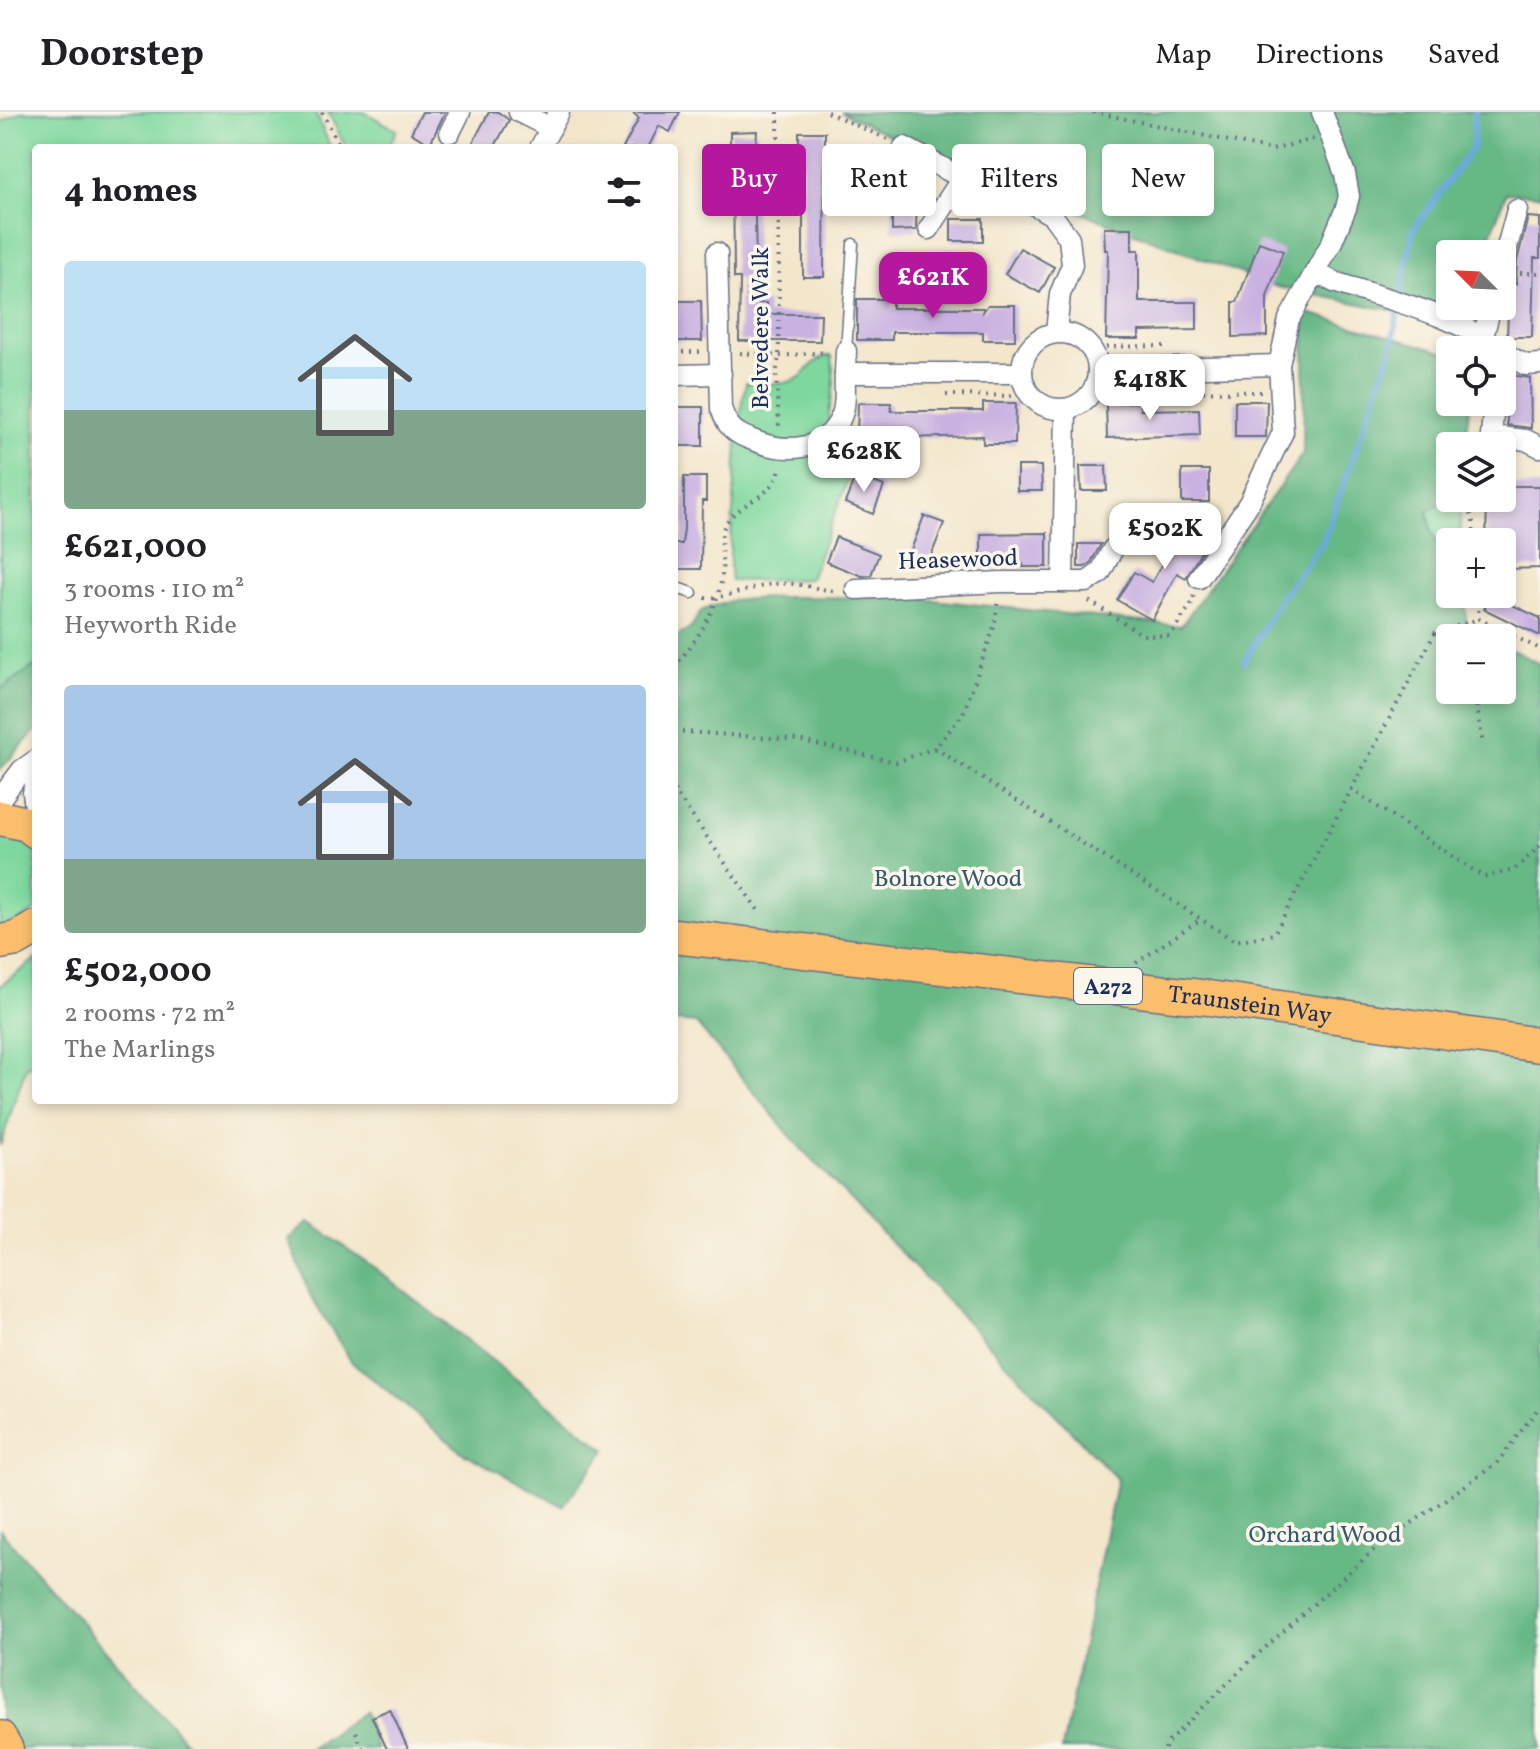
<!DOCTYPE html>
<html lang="en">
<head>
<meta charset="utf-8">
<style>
	:root { --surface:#fff; --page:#f6f6f6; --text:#202124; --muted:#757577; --line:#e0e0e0; --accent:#b5179e }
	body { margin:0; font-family:Vollkorn,serif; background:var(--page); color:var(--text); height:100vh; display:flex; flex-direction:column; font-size:30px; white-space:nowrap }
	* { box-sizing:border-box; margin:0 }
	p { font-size:26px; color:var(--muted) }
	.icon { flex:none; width:44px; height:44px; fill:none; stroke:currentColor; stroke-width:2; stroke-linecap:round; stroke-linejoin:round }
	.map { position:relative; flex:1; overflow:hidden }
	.drawer { position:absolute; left:32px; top:32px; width:646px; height:960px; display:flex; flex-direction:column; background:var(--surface); border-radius:8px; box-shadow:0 4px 12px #0003 }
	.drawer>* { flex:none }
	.hud { position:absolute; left:702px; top:32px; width:718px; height:72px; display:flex; gap:16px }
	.needle { width:52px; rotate:294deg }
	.controls { position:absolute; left:1436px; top:128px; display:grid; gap:16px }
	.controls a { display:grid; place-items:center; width:80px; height:80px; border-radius:8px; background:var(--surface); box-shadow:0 4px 12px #0003; font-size:40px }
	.price { position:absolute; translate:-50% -68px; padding:0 18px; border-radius:16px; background:#fff; color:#222; font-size:26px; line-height:52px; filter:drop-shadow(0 2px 4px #0008) }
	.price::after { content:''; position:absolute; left:50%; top:48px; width:24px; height:18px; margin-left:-12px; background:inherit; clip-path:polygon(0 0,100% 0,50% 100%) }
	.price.active { background:var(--accent); color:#fff }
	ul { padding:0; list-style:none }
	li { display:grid; align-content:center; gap:16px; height:424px; padding:0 32px }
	li span { display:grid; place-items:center; height:248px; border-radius:8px; color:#555 }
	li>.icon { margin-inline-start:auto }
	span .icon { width:144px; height:144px; fill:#fffc; stroke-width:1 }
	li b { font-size:34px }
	h2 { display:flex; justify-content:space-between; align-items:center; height:96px; padding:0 32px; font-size:34px }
	.pill { padding:0 28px; border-radius:8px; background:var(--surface); box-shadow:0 4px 12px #0003; font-size:28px; line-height:72px }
	.pill.active { background:var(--accent); color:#fff }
	header { display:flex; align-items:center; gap:48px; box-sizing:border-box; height:112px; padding:0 40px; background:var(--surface); border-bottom:2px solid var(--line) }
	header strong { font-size:38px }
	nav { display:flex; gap:44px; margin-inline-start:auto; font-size:28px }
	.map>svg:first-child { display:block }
	.green { fill:#7ed89e; stroke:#4c847e; stroke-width:2 }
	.forest { fill:#66b885; stroke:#407472; stroke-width:2 }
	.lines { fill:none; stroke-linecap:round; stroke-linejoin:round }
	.stream { stroke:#6aa9dd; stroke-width:6 }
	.building { fill:#c9b2e1 }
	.service-casing { stroke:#676f84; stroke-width:13 }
	.minor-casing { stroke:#676f84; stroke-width:23 }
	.primary-casing { stroke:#676f84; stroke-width:35 }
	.trunk-casing { stroke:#676f84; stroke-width:37 }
	.path { stroke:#676f84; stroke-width:4; stroke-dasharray:2 6; stroke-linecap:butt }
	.service { stroke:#fff; stroke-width:10 }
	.minor { stroke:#fff; stroke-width:20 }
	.primary { stroke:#fabe6d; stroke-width:32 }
	.trunk { stroke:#fabe6d; stroke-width:34 }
	.labels { text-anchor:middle; stroke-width:7; stroke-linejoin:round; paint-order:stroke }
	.shield { fill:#fbf7ec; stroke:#5e6b89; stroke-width:2 }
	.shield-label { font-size:22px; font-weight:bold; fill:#1b2f5e }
	.street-label { font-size:24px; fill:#1b2f5e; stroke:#fbf7ec }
	.park-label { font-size:24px; fill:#34596e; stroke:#fbf7ec }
</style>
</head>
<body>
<header>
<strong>Doorstep</strong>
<nav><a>Map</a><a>Directions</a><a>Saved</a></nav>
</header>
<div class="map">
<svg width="1540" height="1637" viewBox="0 0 1540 1637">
	<rect width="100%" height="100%" fill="#fbf7ec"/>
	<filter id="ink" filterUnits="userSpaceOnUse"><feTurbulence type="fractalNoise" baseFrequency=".0125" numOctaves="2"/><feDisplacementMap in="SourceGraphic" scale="16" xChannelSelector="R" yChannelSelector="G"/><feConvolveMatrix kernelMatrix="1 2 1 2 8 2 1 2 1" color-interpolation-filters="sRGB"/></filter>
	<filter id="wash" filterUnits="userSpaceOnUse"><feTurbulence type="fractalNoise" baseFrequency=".006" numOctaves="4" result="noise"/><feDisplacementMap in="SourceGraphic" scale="32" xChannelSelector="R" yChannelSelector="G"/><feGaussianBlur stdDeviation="1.8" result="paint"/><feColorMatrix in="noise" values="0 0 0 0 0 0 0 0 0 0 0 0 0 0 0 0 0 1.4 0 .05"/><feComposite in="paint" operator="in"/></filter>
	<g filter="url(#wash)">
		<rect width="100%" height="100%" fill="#f3e6cb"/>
		<g class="green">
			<path d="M 21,0 L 315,0 L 331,36 L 36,36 L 36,553 L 0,578 L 0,13 L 2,9 Z"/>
			<path d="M 328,0 L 364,0 L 397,18 L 388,36 L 346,36 Z"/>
			<path d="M 826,244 L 832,244 L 834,272 L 829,302 L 831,333 L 849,365 L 810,467 L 731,469 C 728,441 732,416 734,388 C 736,349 737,310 746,271 C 762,271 786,275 800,265 C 811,257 811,250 826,244 Z"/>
			<path d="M 1443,388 L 1460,389 L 1461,430 L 1450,430 L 1450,443 C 1432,434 1431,416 1428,398 Z"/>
			<path d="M 0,718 L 36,737 L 36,799 L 0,818 Z"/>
			<path d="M 36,847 L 36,948 L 26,955 L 0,1034 L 0,874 Z"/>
		</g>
		<g class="forest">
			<path d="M 841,0 L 1540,0 L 1540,83 L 1506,81 L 1484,142 L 1450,142 L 1450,194 L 1466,194 L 1460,212 L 1277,175 L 934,45 Z"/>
			<path d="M 1305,200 L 1450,242 L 1450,290 L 1470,290 L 1464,334 L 1450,334 L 1450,386 L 1460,386 L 1460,389 L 1443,389 L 1428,399 C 1431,417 1432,435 1450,443 L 1450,482 L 1464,482 L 1467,515 L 1488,526 L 1450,526 L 1450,578 L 1502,578 L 1502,533 L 1540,552 L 1540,1637 L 1062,1637 L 1117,1367 L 798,1033 L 696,911 L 674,909 L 674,526 L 691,516 L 701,499 L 711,495 L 734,488 L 784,485 L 913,486 L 1181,514 L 1303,341 Z"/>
			<path d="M 36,553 L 36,618 L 0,658 L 0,578 Z"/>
			<path d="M 309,1110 L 372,1154 L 606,1338 L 563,1394 L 463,1341 L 351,1249 L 310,1183 L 289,1127 Z"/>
			<path d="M 0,1418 L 192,1637 L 0,1637 Z"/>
			<path d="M 363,1600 L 377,1637 L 310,1637 Z"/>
		</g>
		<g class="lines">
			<path class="stream" d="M 1244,550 L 1280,487 L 1323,430 L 1391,238 L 1413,118 L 1473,35 L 1474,0"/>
		</g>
		<g id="blocks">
			<g class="building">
				<path d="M 422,0 L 445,0 L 430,32 L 411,21 Z"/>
				<path d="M 489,0 L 498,0 L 509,8 L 494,36 L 470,36 Z"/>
				<path d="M 632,0 L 680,0 L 670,20 L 659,14 L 648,36 L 623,36 L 639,6 Z"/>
				<path d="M 757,19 L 754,64 L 757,191 L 767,191 L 767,202 L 821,202 L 820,229 L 739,229 L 740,166 L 734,166 L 733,45 L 730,45 L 730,20 Z"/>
				<path d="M 799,20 L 825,20 L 824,165 L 803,165 L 803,45 L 799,45 Z"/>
				<path d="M 892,57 L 918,58 L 916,118 L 892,119 Z"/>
				<path d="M 1528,105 L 1540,106 L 1540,146 L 1534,146 L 1532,225 L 1507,225 L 1509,172 L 1516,172 L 1517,149 Z"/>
				<rect x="951" y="107" width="32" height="22"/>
				<path d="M 1104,116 L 1132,116 L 1132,138 L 1139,138 L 1139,190 L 1197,190 L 1197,218 L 1139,219 L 1139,227 L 1106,227 L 1108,138 L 1105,138 Z"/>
				<path d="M 1259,130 L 1283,139 L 1267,185 L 1267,224 L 1233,225 L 1233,190 L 1237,190 Z"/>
				<path d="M 1020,136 L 1054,155 L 1040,181 L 1005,162 Z"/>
				<path d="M 857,187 L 892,187 L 892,196 L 983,196 L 983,200 L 988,193 L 1015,193 L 1015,228 L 983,228 L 983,220 L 892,220 L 892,228 L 857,228 Z"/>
				<path d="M 674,189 L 701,189 L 702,229 L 674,229 Z"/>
				<path d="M 1505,262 L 1530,266 L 1531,316 L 1507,313 Z"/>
				<path d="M 1235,289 L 1267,289 L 1266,325 L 1235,325 Z"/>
				<path d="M 1140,290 L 1140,298 L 1199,297 L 1200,323 L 1107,326 L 1106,291 Z"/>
				<path d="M 858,291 L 891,291 L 891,299 L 983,299 L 983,291 L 1016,291 L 1015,332 L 983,332 L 983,324 L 857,327 Z"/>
				<rect x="674" y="295" width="29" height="39"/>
				<path d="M 1017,354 L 1041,354 L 1042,379 L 1017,379 Z"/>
				<path d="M 1080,354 L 1106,354 L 1107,379 L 1081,379 Z"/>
				<rect x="1182" y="358" width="27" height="32"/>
				<path d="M 856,363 L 884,374 L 873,402 L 845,391 Z"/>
				<path d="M 684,365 L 706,365 L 706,389 L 702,389 L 701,457 L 674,457 L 674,432 L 682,432 L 684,417 Z"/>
				<path d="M 1502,374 L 1540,374 L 1540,456 L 1502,457 L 1502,430 L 1486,430 L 1487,386 L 1502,386 Z"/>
				<path d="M 924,404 L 944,411 L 927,454 L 908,446 Z"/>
				<path d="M 1175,406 L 1209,426 L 1186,466 L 1177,461 L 1152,508 L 1117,488 L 1134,460 L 1152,470 L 1177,426 L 1167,419 Z"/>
				<path d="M 1047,421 L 1047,455 L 1023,455 L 1023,452 L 981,452 L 981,422 Z"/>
				<path d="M 836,425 L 879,442 L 871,463 L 862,464 L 826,450 Z"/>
				<path d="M 1078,432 L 1101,432 L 1090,452 L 1085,455 L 1078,455 Z"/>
				<path d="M 1491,483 L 1540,506 L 1540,524 L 1484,497 Z"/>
				<path d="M 390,1597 L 408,1637 L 387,1637 L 372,1605 Z"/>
			</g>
		</g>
	</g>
	<g filter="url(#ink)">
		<use href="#blocks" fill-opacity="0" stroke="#676f84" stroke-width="2"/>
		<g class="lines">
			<defs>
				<g id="service">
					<path d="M 846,239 L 853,132"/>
					<path d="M 674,475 L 692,481"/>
				</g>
				<g id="minor">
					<path d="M 519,0 L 551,16"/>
					<path d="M 450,20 L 460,0"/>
					<path d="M 904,35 L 962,66 L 1001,74 L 1052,103 L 1069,126 L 1072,153 L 1060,182 L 1056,220"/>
					<path d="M 540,36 L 559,0"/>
					<path d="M 929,117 L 962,66"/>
					<path d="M 717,141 L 721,296 C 723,302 725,308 729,313 C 736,322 745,325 755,329 C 786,341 826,340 841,305 C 847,293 844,274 845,261 L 1022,261"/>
					<path d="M 1502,154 L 1517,98"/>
					<path d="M 1315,160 L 1334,170 C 1387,188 1455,201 1498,238"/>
					<circle cx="1060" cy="259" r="38"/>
					<path d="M 1483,225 L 1491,194"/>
					<path d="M 1502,241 L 1526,253 L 1540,252"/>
					<path d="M 1098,258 L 1279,253"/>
					<path d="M 845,261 L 846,239"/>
					<path d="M 674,263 L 721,262"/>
					<path d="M 1494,290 L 1491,324 L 1526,328 L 1540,335"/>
					<path d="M 1199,466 L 1249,391 L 1283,320 L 1279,253 L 1289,207 L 1331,132 L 1346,96 L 1349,84 L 1345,62 L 1322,0"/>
					<path d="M 1063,470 L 1066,297"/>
					<path d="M 856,477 L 1001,470 L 1087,470 L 1100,461 L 1113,437"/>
					<path d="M 36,662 L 33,681 L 36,703"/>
					<path d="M 0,687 L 22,658 L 36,648"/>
				</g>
				<path id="primary" d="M 0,1625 L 7,1637"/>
				<g id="trunk">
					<path d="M 0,706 L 27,712 L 36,719"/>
					<path id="s1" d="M 674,824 L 1209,886 L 1540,933"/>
					<path d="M 0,830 L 17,827 L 36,816"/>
				</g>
			</defs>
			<use href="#service" class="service-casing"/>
			<use href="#minor" class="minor-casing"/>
			<use href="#primary" class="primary-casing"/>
			<use href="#trunk" class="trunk-casing"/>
			<g class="path">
				<path d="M 322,0 L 341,36"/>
				<path d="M 778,0 L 779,244 L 776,263 L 779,315"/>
				<path d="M 827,0 L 887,27"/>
				<path d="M 1093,0 L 1272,38 L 1314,27"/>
				<path d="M 1520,161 L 1540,161"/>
				<path d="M 1090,235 L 1165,234"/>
				<path d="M 674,240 L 700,240"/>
				<path d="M 740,241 L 779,244 L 827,240"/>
				<path d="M 1139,279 L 1262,280"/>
				<path d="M 946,283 L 1031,284"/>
				<path d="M 1466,386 L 1473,410 L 1474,430"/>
				<path d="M 1477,482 L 1479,507 L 1540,537"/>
				<path d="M 705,486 C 728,486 751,475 774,472 C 797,469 816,478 838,479"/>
				<path d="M 1089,489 L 1143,523 L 1170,524 L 1192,491 L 1194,483"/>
				<path d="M 1435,521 L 1450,552"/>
				<path d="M 674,555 C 696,529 719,497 722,462 C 724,446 718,427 725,413 C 737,390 775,386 780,356"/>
				<path d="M 1474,578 L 1483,632"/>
				<path d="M 674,619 L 798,628 L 896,650 L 935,636 L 963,602 L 994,515 L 998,488"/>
				<path d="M 935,636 L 1235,829 L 1274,822 L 1435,521 L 1479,507"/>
				<path d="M 1351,677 L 1484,765 L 1514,758 L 1540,734"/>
				<path d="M 674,678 L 760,801"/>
				<path d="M 1136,851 L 1201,807"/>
				<path d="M 356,1620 L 363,1637"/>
				<path d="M 1165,1637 L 1166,1632 L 1248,1551 L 1376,1436 L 1496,1352 L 1540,1294"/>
			</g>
			<use href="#service" class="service"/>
			<use href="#minor" class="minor"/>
			<use href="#primary" class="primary"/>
			<use href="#trunk" class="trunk"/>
		</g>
	</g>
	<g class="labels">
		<rect class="shield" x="1074" y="856" width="68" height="36" rx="6"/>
		<g class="shield-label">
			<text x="1108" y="882">A272</text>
		</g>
		<g class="street-label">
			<text transform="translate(760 216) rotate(-90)" y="8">Belvedere Walk</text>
			<text transform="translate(958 447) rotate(-2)" y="8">Heasewood</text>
			<text dy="8" stroke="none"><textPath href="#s1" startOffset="580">Traunstein Way</textPath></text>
		</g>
		<g class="park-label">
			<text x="948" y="774">Bolnore Wood</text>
			<text x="1325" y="1430">Orchard Wood</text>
		</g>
	</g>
</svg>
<div class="controls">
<a><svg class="needle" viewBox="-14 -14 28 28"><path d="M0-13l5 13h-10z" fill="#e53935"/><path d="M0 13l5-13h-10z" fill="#757577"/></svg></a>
<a><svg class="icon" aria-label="locate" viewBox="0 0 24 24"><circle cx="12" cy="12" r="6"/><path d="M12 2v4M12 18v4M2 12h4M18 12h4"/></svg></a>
<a><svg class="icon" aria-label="layers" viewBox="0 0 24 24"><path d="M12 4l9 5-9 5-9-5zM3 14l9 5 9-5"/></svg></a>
<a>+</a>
<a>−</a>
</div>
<b class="price active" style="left:933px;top:208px">£621K</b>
<b class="price" style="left:1150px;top:310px">£418K</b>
<b class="price" style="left:864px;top:382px">£628K</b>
<b class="price" style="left:1165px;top:459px">£502K</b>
<div class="hud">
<a class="pill active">Buy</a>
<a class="pill">Rent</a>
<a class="pill">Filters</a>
<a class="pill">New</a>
</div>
<section class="drawer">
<h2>4 homes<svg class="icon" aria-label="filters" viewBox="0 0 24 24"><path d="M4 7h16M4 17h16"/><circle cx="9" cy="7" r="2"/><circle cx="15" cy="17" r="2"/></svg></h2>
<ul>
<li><span style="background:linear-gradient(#bfe0f5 60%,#7fa58c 0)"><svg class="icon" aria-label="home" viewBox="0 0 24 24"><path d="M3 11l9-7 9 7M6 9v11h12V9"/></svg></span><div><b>£621,000</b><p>3 rooms · 110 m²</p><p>Heyworth Ride</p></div></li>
<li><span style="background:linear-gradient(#a9c7e8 70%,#7fa58c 0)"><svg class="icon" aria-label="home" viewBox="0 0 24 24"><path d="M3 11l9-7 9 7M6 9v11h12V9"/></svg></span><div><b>£502,000</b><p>2 rooms · 72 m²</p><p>The Marlings</p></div></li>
</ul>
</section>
</div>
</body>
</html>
